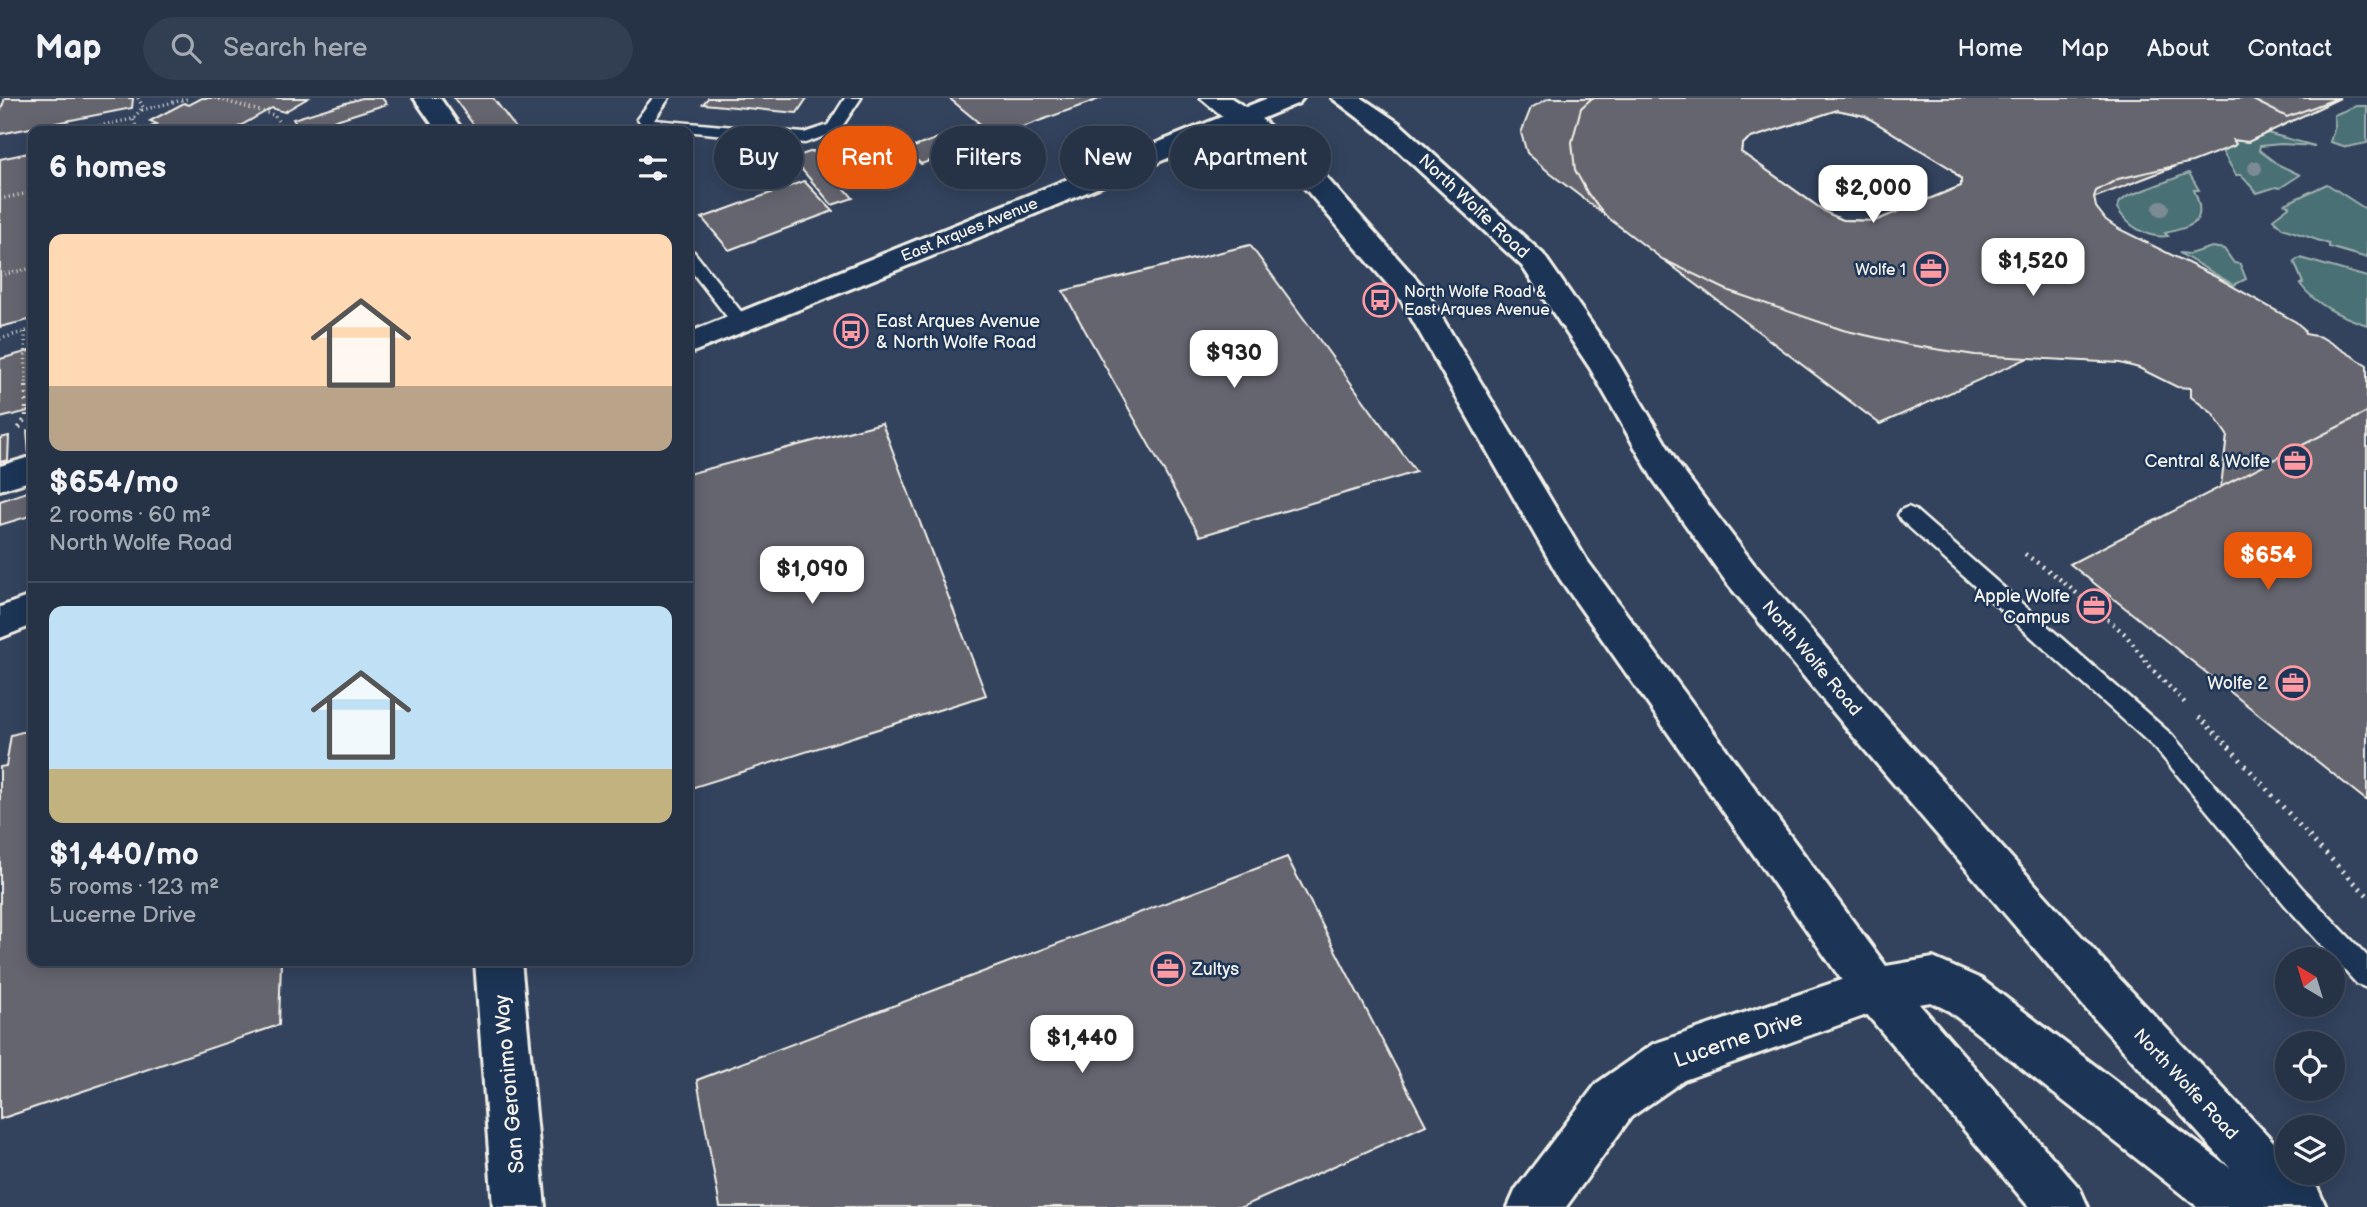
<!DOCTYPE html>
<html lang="en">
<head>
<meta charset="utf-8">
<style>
	:root { --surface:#263246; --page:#323e51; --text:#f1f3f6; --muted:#a4aab3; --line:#424d5f; --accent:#ea580c }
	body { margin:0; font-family:"Balsamiq Sans",sans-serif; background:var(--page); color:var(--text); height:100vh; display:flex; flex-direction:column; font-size:26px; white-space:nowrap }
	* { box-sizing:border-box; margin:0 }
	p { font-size:23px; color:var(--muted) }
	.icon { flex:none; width:38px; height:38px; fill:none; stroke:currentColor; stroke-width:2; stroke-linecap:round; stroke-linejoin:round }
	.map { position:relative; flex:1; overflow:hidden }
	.drawer { position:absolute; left:28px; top:28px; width:665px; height:840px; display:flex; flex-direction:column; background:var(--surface); border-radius:14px; box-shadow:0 4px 18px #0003,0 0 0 2px var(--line) }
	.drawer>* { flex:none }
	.top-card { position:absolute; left:714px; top:28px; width:665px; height:63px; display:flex; gap:14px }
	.needle { width:46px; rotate:322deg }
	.tools { position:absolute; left:2275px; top:849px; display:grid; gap:14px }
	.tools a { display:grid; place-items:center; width:70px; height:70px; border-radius:50%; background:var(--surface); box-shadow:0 4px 18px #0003,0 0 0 2px var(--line); font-size:35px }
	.price { position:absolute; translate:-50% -60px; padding:0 16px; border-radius:14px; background:#fff; color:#222; font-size:23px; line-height:46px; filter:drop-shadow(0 2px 4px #0008) }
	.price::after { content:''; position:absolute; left:50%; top:42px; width:21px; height:16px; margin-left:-10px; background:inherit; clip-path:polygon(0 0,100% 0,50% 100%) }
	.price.active { background:var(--accent); color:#fff }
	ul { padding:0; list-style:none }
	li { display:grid; align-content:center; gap:14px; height:371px; padding:0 21px }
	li+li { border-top:2px solid var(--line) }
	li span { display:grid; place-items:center; height:217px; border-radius:14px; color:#555 }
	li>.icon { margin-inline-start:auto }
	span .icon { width:126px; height:126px; fill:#fffc; stroke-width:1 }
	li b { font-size:30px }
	h2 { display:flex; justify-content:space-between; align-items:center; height:84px; padding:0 21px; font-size:30px }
	.chip { padding:0 24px; border-radius:32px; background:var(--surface); box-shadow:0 4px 18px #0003,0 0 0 2px var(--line); font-size:24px; line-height:63px }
	.chip.active { background:var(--accent); color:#fff }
	header { display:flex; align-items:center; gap:42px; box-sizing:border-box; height:98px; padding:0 35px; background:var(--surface); border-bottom:2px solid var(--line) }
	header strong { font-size:33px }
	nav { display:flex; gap:38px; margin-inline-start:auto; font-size:24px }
	.search { width:490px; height:63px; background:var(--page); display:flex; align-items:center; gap:18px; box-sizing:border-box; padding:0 24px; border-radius:38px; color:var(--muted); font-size:26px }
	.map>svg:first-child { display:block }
	.green { fill:#487075; stroke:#9eb0ae; stroke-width:2 }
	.building { fill:#65656f; stroke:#f4f1e8; stroke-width:2; fill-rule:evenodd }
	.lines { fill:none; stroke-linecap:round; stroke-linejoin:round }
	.lane-casing { stroke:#f4f1e8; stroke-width:5 }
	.street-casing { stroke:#f4f1e8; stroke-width:6 }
	.secondary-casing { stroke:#f4f1e8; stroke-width:6 }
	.primary-casing { stroke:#f4f1e8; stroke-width:6 }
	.path-far2 { stroke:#f4f1e8; stroke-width:3.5; stroke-dasharray:1 3.5; stroke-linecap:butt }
	.path-far1 { stroke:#f4f1e8; stroke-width:4.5; stroke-dasharray:2 5; stroke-linecap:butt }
	.path { stroke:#f4f1e8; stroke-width:5; stroke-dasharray:2 6; stroke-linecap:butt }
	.lane { fill:#1d3557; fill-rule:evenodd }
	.street { fill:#1d3557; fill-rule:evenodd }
	.secondary { fill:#1d3557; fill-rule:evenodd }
	.primary { fill:#1d3557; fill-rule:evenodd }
	.tree { fill:#7c8a94 }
	.labels { text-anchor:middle; stroke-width:5; stroke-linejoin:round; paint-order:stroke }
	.far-street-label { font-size:16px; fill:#f4f1e8; stroke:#1d3557 }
	.far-poi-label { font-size:16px; fill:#f4f1e8; stroke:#1d3557; text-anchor:end }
	.street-label { font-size:18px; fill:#f4f1e8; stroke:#1d3557 }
	.poi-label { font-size:18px; fill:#f4f1e8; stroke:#1d3557; text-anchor:end }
	.near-street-label { font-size:21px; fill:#f4f1e8; stroke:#1d3557 }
</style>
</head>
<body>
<header>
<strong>Map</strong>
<div class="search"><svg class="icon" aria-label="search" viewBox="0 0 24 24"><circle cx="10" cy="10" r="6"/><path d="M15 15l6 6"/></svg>Search here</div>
<nav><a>Home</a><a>Map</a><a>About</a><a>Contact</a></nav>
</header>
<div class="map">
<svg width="2367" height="1109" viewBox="0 0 2367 1109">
	<rect width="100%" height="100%" fill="#33435e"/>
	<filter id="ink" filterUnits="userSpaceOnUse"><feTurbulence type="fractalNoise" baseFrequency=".0143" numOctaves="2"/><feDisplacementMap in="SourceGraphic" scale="14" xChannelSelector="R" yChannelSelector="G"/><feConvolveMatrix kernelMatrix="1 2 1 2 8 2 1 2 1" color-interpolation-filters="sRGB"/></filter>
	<g filter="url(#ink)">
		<g class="green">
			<path d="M 2356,8 L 2367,8 L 2367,45 L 2347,49 L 2330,44 L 2335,28 L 2334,17 Z"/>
			<path d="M 2267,35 L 2315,48 L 2281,46 L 2260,48 L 2259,52 L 2277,66 L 2300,77 L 2280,90 L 2276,89 L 2257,95 L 2241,77 L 2236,77 L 2222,53 L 2234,48 L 2233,42 L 2248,44 Z"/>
			<path d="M 2189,75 L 2199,92 L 2194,92 C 2208,124 2195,128 2165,135 L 2168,138 C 2148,141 2127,128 2117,110 L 2120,104 L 2128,98 Z"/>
			<path d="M 2327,86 L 2367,112 L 2367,160 L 2329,149 L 2329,146 L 2282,130 L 2273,121 L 2290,108 L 2285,106 Z"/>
			<path d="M 2212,149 L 2224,151 L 2234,165 L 2240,166 L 2246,181 L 2234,187 L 2179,155 L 2189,156 Z"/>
			<path d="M 2300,160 L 2367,179 L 2367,227 C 2340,218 2317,208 2300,186 L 2303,185 L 2294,163 Z"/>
		</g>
		<g class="building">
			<path d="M 5,0 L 133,0 L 132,10 L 0,36 L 0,15 Z"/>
			<path d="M 202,0 L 308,0 L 284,14 L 272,10 L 231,33 L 156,33 L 149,30 L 157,26 L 150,23 L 184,5 L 189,7 Z"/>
			<path d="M 362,0 L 382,0 L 387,6 L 301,33 L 293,21 Z"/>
			<path d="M 454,0 L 493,0 L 518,33 L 478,33 Z"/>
			<path d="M 708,0 L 807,0 L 797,15 L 703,6 Z"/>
			<path d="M 949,0 L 1102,0 L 921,66 L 906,52 L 979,25 Z"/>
			<path d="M 1549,0 L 2051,0 L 2174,69 L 2075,107 L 2203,182 L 1880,326 L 1551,76 L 1527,55 L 1521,35 L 1531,10 ZM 1837,12 L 1865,18 L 1950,70 L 1961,81 L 1961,88 L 1875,123 L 1843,122 L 1827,115 L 1741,54 L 1742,47 L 1748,41 Z"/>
			<path d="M 1592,0 L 2340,0 L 2248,44 L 2233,42 L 2236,46 L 2234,48 L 2192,64 L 2118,81 L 2096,93 L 2094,99 L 2096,109 L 2106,122 L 2119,131 L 2214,178 L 2296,224 L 2304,231 L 2305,236 L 2321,239 L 2367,267 L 2367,689 L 2327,649 L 2281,588 L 2242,515 L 2220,447 L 2221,389 L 2227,337 L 2212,315 L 2191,299 L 2191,290 L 2177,289 L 2139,270 L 2120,265 L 1975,257 L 1909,247 L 1843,232 L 1729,193 L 1662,161 L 1606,118 L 1588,96 L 1575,72 L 1572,44 L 1581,10 ZM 1837,12 L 1865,18 L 1950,70 L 1961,81 L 1961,88 L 1875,123 L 1843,122 L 1827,115 L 1741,54 L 1742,47 L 1748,41 Z"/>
			<path d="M 2249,0 L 2338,0 L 2287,19 Z"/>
			<path d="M 813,53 L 853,100 L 832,107 L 792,60 Z"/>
			<path d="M 33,54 L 33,221 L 0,229 L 0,61 Z"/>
			<path d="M 804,83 L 833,113 L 729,152 L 702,120 Z"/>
			<path d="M 1250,147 L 1416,374 L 1200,438 L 1063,193 Z"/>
			<path d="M 32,246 L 33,246 L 33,312 L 0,320 L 0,261 L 33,252 Z"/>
			<path d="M 2367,314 L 2367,703 L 2070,466 Z"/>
			<path d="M 882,325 L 986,597 L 688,691 L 688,376 Z"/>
			<path d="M 33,331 L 33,356 L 29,357 L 27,333 Z"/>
			<path d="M 9,338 L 8,362 L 0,364 L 0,340 Z"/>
			<path d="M 33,392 L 33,417 L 0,427 L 0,403 Z"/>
			<path d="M 33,631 L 33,863 L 281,863 L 279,927 L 0,1021 L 0,669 L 6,668 L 11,637 Z"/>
			<path d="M 1287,759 L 1426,1027 L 1242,1109 L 720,1109 L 697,982 Z"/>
		</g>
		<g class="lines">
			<defs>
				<g id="lane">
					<path d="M 653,0 L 669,0 L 654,22 L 804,35 L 828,27 L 845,0 L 861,0 L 839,33 L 805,45 L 645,29 L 637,21 Z"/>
					<path d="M 688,153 L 694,154 L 747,221 L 750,225 L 747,229 L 735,229 L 688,169 Z"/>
					<path d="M 1908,409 L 1915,412 L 2172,637 L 2303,791 L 2367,858 L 2367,890 L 2357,886 L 2285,807 L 2156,651 L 1901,422 L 1898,417 L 1901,412 Z"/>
				</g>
				<g id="street">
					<path d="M 414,0 L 440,0 L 463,33 L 437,33 Z"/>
					<path d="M 33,358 L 33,382 L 0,392 L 0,368 Z"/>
					<path d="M 475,863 L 521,863 L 545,1109 L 493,1109 Z"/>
					<path d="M 1876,870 L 1892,876 L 1899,892 L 1892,908 L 1684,982 L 1631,1019 L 1566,1109 L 1508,1109 L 1516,1091 L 1597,985 L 1653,946 Z"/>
				</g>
				<path id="secondary" d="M 1201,0 L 1231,0 L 1253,14 L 1317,69 L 1425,191 L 1586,461 L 1886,868 L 1933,860 L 1981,881 L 2230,1070 L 2086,911 L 1853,638 L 1727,485 L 1653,381 L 1590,270 L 1522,168 L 1381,37 L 1332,0 L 1362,0 L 1399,25 L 1543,156 L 1616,261 L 1677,365 L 1753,465 L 1881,614 L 2118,879 L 2287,1058 L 2287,1074 L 2303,1074 L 2318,1091 L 2326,1109 L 2198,1109 L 1949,913 L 1931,904 L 1919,906 L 2080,1091 L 2088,1109 L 2029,1109 L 1860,908 L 1560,481 L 1401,202 L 1297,81 Z"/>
				<g id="primary">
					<path d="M 1268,0 L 1303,0 L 1299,5 L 999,131 L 688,256 L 688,235 Z"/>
					<path d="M 33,497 L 33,527 L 0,540 L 0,509 Z"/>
				</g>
			</defs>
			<use href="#lane" class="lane-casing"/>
			<use href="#street" class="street-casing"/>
			<use href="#secondary" class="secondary-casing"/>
			<use href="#primary" class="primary-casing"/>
			<g class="path-far2">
				<path d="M 138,0 L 143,9 L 133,21 L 138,33"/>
				<path d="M 215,0 L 274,17 L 285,33"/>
				<path d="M 142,12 L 190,0"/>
				<path d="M 73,33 L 133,21"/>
				<path d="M 0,101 L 33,94"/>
				<path d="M 0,177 L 33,170"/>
				<path d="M 25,234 L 26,288"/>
				<path d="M 0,241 L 33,231"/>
			</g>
			<g class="path-far1">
				<path d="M 19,330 L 26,319 L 26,286"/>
				<path d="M 2025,456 L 2056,478 L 2125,536 L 2152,571 L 2186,606"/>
				<path d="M 2199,619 L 2231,651"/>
			</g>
			<path class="path" d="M 2229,649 L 2317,747 L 2367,797"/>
			<use href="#lane" class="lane"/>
			<use href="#street" class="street"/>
			<use href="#secondary" class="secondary"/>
			<use href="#primary" class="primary"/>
		</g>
		<g class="tree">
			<circle cx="2255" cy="70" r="7"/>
			<circle cx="2161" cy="110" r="8"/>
		</g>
	</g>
	<defs>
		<symbol id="office-ring" viewBox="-11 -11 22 22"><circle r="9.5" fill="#1d3557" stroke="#ff9aa2" stroke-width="1.5"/><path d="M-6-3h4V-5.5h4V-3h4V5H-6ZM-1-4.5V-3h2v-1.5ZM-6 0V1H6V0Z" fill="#ff9aa2"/></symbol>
		<symbol id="bus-ring" viewBox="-11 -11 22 22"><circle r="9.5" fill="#1d3557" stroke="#ff9aa2" stroke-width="1.5"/><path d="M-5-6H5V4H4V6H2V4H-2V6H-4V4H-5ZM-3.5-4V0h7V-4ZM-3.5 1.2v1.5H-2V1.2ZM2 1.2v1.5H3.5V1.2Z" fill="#ff9aa2"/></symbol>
	</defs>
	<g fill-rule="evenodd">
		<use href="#office-ring" x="1912" y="152" width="38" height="38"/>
		<use href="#bus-ring" x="1361" y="183" width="38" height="38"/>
		<use href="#bus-ring" x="832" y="214" width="38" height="38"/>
		<use href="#office-ring" x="2276" y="344" width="38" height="38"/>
		<use href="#office-ring" x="2075" y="489" width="38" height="38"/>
		<use href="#office-ring" x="2274" y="566" width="38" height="38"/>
		<use href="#office-ring" x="1149" y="852" width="38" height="38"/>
	</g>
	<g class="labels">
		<g class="far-street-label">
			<text transform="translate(969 131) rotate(-22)" y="6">East Arques Avenue</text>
		</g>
		<g class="far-poi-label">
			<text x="1906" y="177">Wolfe 1</text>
			<text x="1404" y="199" text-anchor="start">North Wolfe Road &amp;<tspan x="1404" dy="18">East Arques Avenue</tspan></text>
		</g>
		<g class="street-label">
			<text transform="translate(1474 108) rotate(43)" y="6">North Wolfe Road</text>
			<text transform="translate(1812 560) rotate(50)" y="6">North Wolfe Road</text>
			<text transform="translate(2186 986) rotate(47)" y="6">North Wolfe Road</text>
		</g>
		<g class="poi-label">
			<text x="876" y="229" text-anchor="start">East Arques Avenue<tspan x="876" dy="21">&amp; North Wolfe Road</tspan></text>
			<text x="2270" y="369">Central &amp; Wolfe</text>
			<text x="2070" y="504">Apple Wolfe<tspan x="2070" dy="21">Campus</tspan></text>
			<text x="2268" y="591">Wolfe 2</text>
			<text x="1192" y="877" text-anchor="start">Zultys</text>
		</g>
		<g class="near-street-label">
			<text transform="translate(1738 941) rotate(-19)" y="7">Lucerne Drive</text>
			<text transform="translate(509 986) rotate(-95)" y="7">San Geronimo Way</text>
		</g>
	</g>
</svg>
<div class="tools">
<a><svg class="needle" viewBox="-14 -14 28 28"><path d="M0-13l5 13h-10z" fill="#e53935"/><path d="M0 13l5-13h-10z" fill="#a4aab3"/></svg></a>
<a><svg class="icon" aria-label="locate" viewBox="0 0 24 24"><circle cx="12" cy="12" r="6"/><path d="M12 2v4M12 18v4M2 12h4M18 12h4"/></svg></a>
<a><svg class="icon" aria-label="layers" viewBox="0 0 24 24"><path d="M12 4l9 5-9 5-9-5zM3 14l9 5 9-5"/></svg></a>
</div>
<b class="price" style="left:1873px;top:127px">$2,000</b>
<b class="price" style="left:2033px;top:200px">$1,520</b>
<b class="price" style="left:1234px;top:292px">$930</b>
<b class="price active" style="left:2268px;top:494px">$654</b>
<b class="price" style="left:812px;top:508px">$1,090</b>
<b class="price" style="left:1082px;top:977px">$1,440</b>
<div class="top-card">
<a class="chip">Buy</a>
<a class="chip active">Rent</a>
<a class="chip">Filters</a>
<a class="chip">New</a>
<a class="chip">Apartment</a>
</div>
<section class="drawer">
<h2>6 homes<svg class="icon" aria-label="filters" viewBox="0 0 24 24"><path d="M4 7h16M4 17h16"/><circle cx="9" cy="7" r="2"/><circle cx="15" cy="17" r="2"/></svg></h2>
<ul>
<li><span style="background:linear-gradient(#ffd9b3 70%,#b9a48a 0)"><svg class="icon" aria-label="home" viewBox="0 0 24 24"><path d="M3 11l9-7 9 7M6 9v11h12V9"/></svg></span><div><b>$654/mo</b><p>2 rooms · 60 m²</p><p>North Wolfe Road</p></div></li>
<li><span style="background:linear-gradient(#bfe0f5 75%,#c2b280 0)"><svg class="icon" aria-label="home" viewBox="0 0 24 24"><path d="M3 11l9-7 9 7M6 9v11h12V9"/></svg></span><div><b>$1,440/mo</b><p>5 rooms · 123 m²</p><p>Lucerne Drive</p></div></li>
</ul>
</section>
</div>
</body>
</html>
